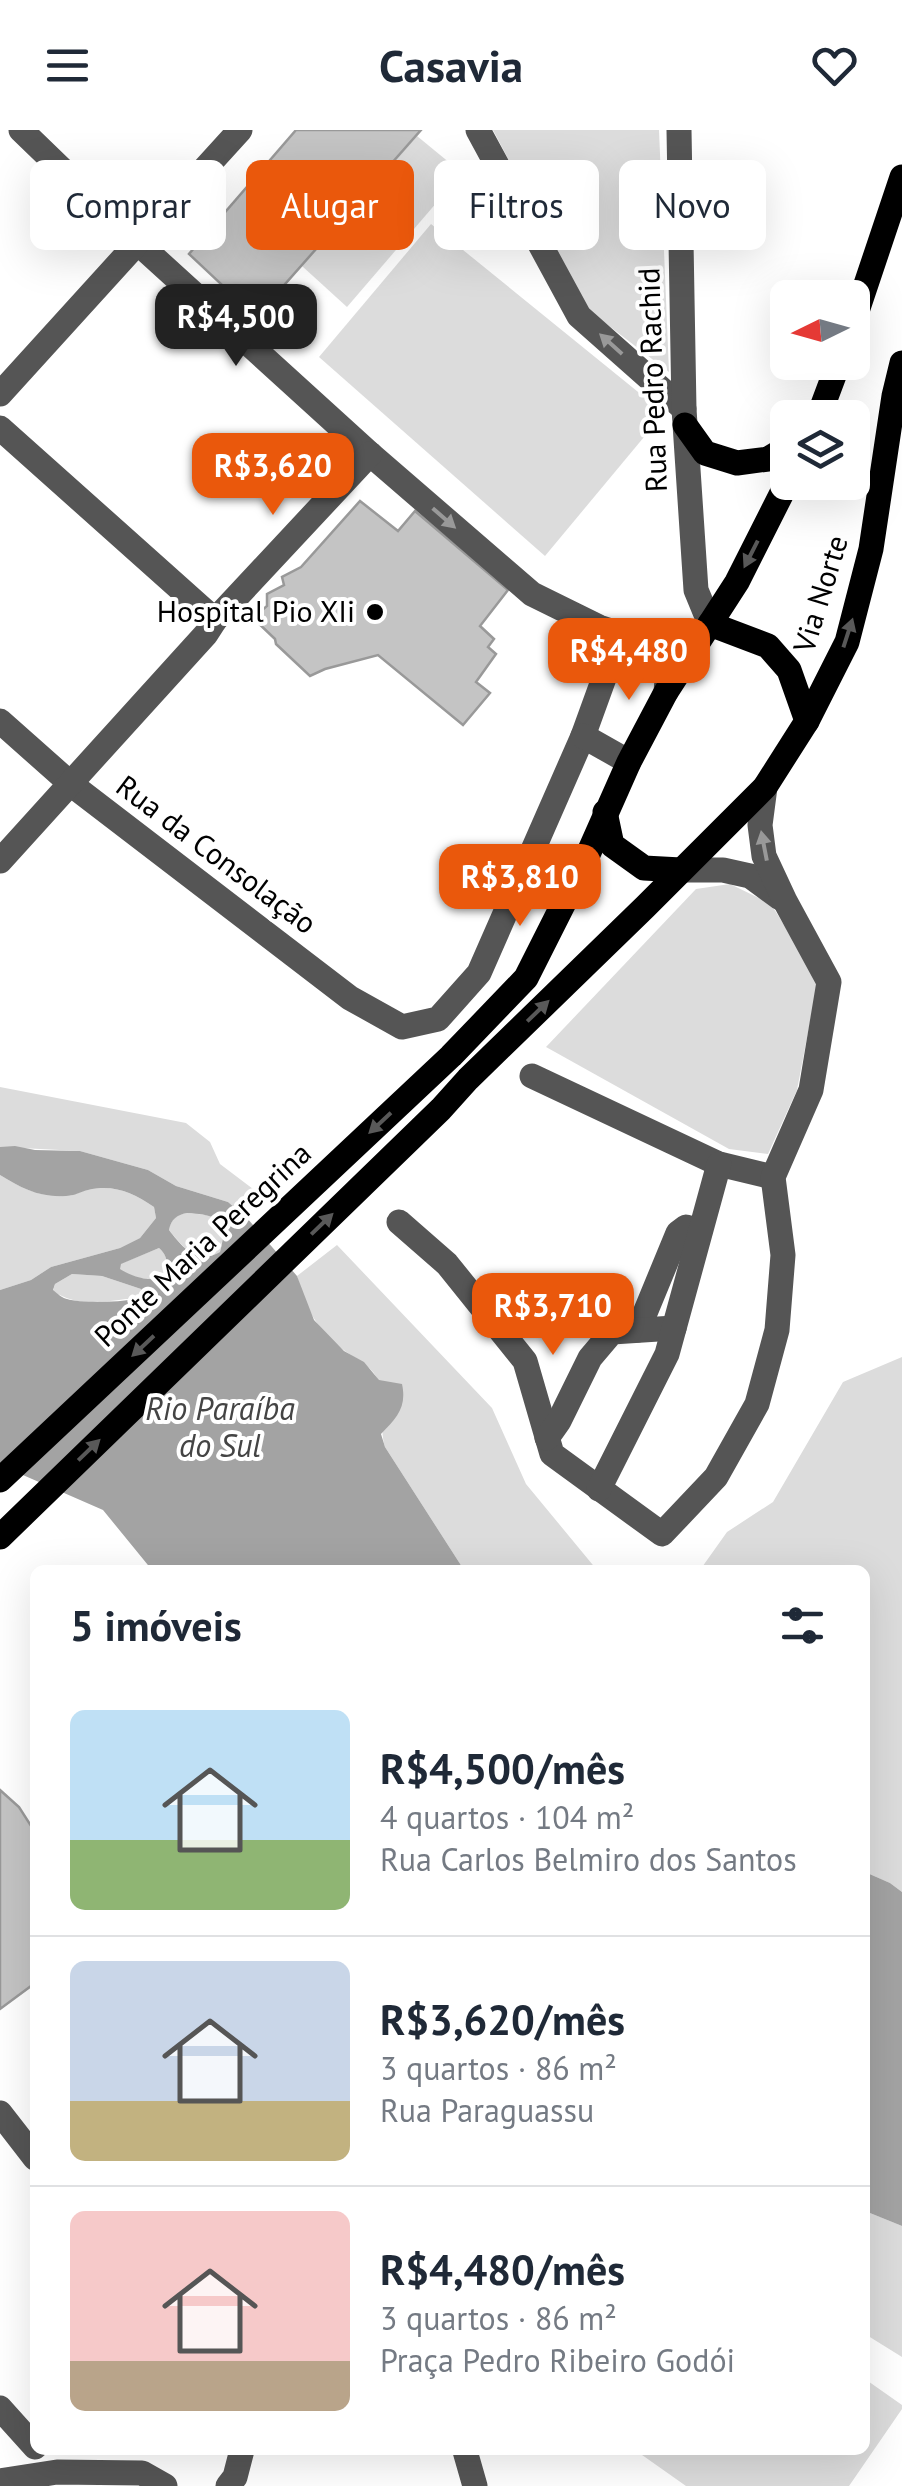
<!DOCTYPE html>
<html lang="pt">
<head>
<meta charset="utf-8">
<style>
	:root { --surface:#fff; --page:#f6f6f7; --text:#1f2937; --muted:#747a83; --line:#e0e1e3; --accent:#ea580c }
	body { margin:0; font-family:"PT Sans",sans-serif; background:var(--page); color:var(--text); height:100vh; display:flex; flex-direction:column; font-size:38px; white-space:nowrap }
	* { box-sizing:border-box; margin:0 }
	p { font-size:32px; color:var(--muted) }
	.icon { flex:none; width:55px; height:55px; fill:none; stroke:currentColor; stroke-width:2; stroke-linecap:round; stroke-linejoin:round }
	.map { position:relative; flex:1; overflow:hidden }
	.details { position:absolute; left:30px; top:1435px; width:840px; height:890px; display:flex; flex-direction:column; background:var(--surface); border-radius:15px; box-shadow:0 10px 40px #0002 }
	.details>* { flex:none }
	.hud { position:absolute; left:30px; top:30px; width:842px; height:90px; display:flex; gap:20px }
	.needle { width:65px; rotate:265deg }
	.controls { position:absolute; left:770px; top:150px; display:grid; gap:20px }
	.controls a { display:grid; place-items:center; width:100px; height:100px; border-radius:15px; background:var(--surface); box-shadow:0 10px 40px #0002; font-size:50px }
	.price { position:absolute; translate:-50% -85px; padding:0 22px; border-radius:20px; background:var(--accent); color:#fff; font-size:32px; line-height:65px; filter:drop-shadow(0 2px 5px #0008) }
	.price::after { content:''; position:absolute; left:50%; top:60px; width:30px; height:22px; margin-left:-15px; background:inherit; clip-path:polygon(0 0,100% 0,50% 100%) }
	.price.current { background:#222; color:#fff }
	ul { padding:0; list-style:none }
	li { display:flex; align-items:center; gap:30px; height:250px; padding:0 40px }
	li+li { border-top:2px solid var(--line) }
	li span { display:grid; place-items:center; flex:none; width:280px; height:200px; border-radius:15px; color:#555 }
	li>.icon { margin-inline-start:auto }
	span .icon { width:120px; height:120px; fill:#fffc; stroke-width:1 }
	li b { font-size:42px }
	h2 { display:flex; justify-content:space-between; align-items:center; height:120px; padding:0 40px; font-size:42px }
	.pill { padding:0 35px; border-radius:15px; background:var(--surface); box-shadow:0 10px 40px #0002; font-size:35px; line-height:90px }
	.pill.current { background:var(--accent); color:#fff }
	header { display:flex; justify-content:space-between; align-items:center; height:130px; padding:0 40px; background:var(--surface); font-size:45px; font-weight:700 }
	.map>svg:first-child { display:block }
	.green { fill:#dcdcdc }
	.water { fill:#a3a3a3; fill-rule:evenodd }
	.building { fill:#c4c4c4; stroke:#999; stroke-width:2.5 }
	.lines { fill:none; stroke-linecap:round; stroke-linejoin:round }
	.minor { stroke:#555; stroke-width:25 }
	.major { stroke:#000; stroke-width:25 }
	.oneway { fill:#999 }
	.oneway2 { fill:#595959 }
	.poi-dot { fill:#000; stroke:#fff; stroke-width:4 }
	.labels { text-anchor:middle; stroke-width:8; stroke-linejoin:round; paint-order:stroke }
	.street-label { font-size:30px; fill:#000; stroke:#fff }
	.poi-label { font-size:30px; fill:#000; stroke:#fff; text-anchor:end }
	.water-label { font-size:32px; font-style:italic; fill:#444; stroke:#fff }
</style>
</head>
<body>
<header><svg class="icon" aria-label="menu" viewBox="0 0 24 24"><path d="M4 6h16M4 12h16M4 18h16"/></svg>Casavia<svg class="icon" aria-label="heart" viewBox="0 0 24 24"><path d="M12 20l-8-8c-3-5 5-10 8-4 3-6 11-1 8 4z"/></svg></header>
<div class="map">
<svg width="902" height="2356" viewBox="0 0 902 2356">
	<rect width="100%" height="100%" fill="#fff"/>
	<g class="green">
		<path d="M 493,0 L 659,0 L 669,242 L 587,179 Z"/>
		<path d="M 417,6 L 462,43 L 347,177 L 302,136 Z"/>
		<path d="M 431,94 L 664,283 L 545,426 L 319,227 Z"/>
		<path d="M 730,754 L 771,774 L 818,850 L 797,960 L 768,1024 L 729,1019 L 546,917 L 696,759 Z"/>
		<path d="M 0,957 L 186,993 L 210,1012 L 220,1034 L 261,1065 L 247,1088 L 228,1072 L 176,1056 L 148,1040 L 80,1021 L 0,1017 Z"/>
		<path d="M 0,1045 C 21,1058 41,1068 66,1066 C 74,1066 80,1061 88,1060 C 114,1054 133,1063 154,1077 L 156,1088 L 140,1108 L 120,1118 L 51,1137 L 31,1150 L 0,1160 Z"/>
		<path d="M 187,1083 C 219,1085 228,1089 220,1122 C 197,1135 183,1117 169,1100 C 171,1089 176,1085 187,1083 Z"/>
		<path d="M 337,1115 L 492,1278 L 526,1354 L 597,1440 L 464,1440 L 385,1317 C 379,1298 385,1261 377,1248 C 369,1233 353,1228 341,1218 C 313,1194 308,1181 297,1146 Z"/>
		<path d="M 159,1118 C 167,1124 169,1137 167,1146 C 152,1153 132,1148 119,1139 L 120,1134 Z"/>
		<path d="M 72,1144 L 102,1146 L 141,1159 L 144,1167 C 135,1170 128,1168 119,1170 C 96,1173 73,1175 53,1161 L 55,1154 Z"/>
		<path d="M 902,1227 L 902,1762 L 890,1753 L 865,1742 L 865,1440 L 700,1440 L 727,1402 L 773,1372 L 843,1252 Z"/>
		<path d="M 865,2081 L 902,2096 L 902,2227 L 865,2204 Z"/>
		<path d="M 865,2249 L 902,2275 L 902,2279 L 849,2356 L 686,2356 L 635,2320 L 865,2320 Z"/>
	</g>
	<g class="water">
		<path d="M 15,1016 L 35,1020 L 80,1021 L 148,1040 L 176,1056 L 228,1072 L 247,1088 L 297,1146 L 314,1190 L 344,1221 L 364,1232 L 379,1250 L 402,1254 C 407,1277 397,1288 381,1304 L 385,1317 L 464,1440 L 152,1440 L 103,1380 L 0,1335 L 0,1160 L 31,1150 L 51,1137 L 120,1118 L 140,1108 L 156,1088 L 154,1077 C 133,1063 114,1054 88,1060 C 80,1062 74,1066 66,1066 C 40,1068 21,1058 0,1045 L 0,1017 ZM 187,1083 C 218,1085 229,1089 220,1122 C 197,1135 182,1117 169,1100 C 171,1089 177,1085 187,1083 ZM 159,1118 C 167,1124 169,1137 167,1146 C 152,1153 132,1147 120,1139 L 121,1134 ZM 72,1144 L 102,1146 L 141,1159 L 144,1167 C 130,1172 83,1174 67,1169 C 62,1168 58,1164 53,1160 L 55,1154 Z"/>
		<path d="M 865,1742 L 890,1753 L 902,1762 L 902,2096 L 865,2081 Z"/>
	</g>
	<g class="building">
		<path d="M 296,0 L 421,0 L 279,161 L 297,177 L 281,195 L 262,178 L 255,186 L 189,124 Z"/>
		<path d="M 360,371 L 398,401 L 415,381 L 508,460 L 480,496 L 494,509 L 488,517 L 496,524 L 476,552 L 490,563 L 463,595 L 378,525 L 325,539 L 310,546 L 276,514 L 275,509 L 253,488 L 267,476 L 267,464 L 284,455 L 282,447 L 301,437 Z"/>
		<path d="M 0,1660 L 19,1677 L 35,1702 L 35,1853 L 0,1879 Z"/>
	</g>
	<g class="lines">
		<g class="minor">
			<path d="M 21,0 L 139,114 L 370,324 L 532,464 L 599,497 L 620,504 L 658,522 L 668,538 L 666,562"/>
			<path d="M 478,0 L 579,186 L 684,279"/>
			<path d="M 679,0 L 684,279 L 696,460 L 710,494"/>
			<path d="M 0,264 L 240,0"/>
			<path d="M 0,298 L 215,490"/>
			<path d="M 0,591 L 72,655 L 350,868 L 402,897 L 438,889 L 479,843 L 583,606 L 620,504"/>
			<path d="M 583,606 L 629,632"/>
			<path d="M 0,731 L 206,504 L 215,490 L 370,324"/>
			<path d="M 681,740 L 723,740 L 750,746 L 780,768"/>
			<path d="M 532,946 L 719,1034 L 773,1047"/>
			<path d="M 399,1092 L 447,1134 L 525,1231 L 552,1324 L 662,1404 L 716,1347 L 757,1274 L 777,1200 L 783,1125 L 773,1047 L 811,960 L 829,852 L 785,771 L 764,726 L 760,695 L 765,657"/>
			<path d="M 638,1200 L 678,1103 L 686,1097 L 700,1101"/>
			<path d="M 547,1308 L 559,1291 L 590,1228 L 612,1202 L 674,1198"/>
			<path d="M 599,1359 L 667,1224 L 719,1034"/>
			<path d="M 0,1983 L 35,2028"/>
			<path d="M 0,2278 L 35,2317"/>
			<path d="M 465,2321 L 475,2356"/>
			<path d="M 0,2351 L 57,2342 L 142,2343 L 165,2356"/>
			<path d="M 228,2356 L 235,2347 L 242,2320"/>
		</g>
		<g class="major">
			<path d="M 852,196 L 902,47"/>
			<path d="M 818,288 L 839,232"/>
			<path d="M 685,295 L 705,323 L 737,333 L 768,329 L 788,317"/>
			<path d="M 710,494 L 768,516 L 789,540 L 807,591"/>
			<path d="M 605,682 L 612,715 L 644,738 L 681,740"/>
			<path d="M 0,1350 L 451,926 L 526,848 L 586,729 L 629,632 L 666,562 L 737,452 L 788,351"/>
			<path d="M 0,1407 L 441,979 L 468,949 L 645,777 L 765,657 L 807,591 L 847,512 L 871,419 L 894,266 L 902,233"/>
		</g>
	</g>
	<defs><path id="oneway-solid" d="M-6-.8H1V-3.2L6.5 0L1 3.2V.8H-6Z" transform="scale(2.5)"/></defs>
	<g class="oneway">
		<use href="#oneway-solid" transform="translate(611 214) rotate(-138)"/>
		<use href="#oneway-solid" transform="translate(444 388) rotate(41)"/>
		<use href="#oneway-solid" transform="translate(764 716) rotate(-101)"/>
	</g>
	<g class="oneway2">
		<use href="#oneway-solid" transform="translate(751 424) rotate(117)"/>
		<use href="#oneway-solid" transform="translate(848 503) rotate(-72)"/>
		<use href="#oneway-solid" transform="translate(538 881) rotate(-44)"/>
		<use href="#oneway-solid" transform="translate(380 993) rotate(137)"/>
		<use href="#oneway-solid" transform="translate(322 1094) rotate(-44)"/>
		<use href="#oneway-solid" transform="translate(143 1216) rotate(137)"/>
		<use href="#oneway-solid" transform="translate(89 1320) rotate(-44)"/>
	</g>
	<circle class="poi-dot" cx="375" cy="482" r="10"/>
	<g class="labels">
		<g class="street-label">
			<text transform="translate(653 250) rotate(-92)" y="10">Rua Pedro Rachid</text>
			<text transform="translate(821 464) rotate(-73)" y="10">Via Norte</text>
			<text transform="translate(216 725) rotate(37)" y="10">Rua da Consolação</text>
			<text transform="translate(203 1115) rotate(-43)" y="10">Ponte Maria Peregrina</text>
		</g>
		<g class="poi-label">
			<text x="355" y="492">Hospital Pio XIi</text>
		</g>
		<g class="water-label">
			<text x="220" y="1290">Rio Paraíba<tspan x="220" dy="37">do Sul</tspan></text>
		</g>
	</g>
</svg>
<div class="controls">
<a><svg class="needle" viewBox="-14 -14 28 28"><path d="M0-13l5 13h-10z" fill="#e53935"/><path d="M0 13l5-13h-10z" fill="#747a83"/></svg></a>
<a><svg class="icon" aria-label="layers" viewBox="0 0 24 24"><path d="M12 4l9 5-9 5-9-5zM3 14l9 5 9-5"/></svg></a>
</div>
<b class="price current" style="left:236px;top:239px">R$4,500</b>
<b class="price" style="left:273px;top:388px">R$3,620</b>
<b class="price" style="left:629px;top:573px">R$4,480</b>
<b class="price" style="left:520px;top:799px">R$3,810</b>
<b class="price" style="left:553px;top:1228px">R$3,710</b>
<div class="hud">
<a class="pill">Comprar</a>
<a class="pill current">Alugar</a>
<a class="pill">Filtros</a>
<a class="pill">Novo</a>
</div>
<section class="details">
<h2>5 imóveis<svg class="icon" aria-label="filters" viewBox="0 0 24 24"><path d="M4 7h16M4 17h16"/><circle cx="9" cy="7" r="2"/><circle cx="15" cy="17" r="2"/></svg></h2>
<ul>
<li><span style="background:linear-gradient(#bfe0f5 65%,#8fb573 0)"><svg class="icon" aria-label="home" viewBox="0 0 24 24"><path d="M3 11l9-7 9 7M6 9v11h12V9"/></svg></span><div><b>R$4,500/mês</b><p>4 quartos · 104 m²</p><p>Rua Carlos Belmiro dos Santos</p></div></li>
<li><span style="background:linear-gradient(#c9d6e8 70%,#c2b280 0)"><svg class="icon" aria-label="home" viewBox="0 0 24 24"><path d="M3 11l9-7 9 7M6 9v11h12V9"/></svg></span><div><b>R$3,620/mês</b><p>3 quartos · 86 m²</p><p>Rua Paraguassu</p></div></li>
<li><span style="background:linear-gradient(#f6c9c9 75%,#b9a48a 0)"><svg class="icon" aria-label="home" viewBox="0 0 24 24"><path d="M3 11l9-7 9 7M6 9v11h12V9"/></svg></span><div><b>R$4,480/mês</b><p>3 quartos · 86 m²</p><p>Praça Pedro Ribeiro Godói</p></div></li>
</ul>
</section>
</div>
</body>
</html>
